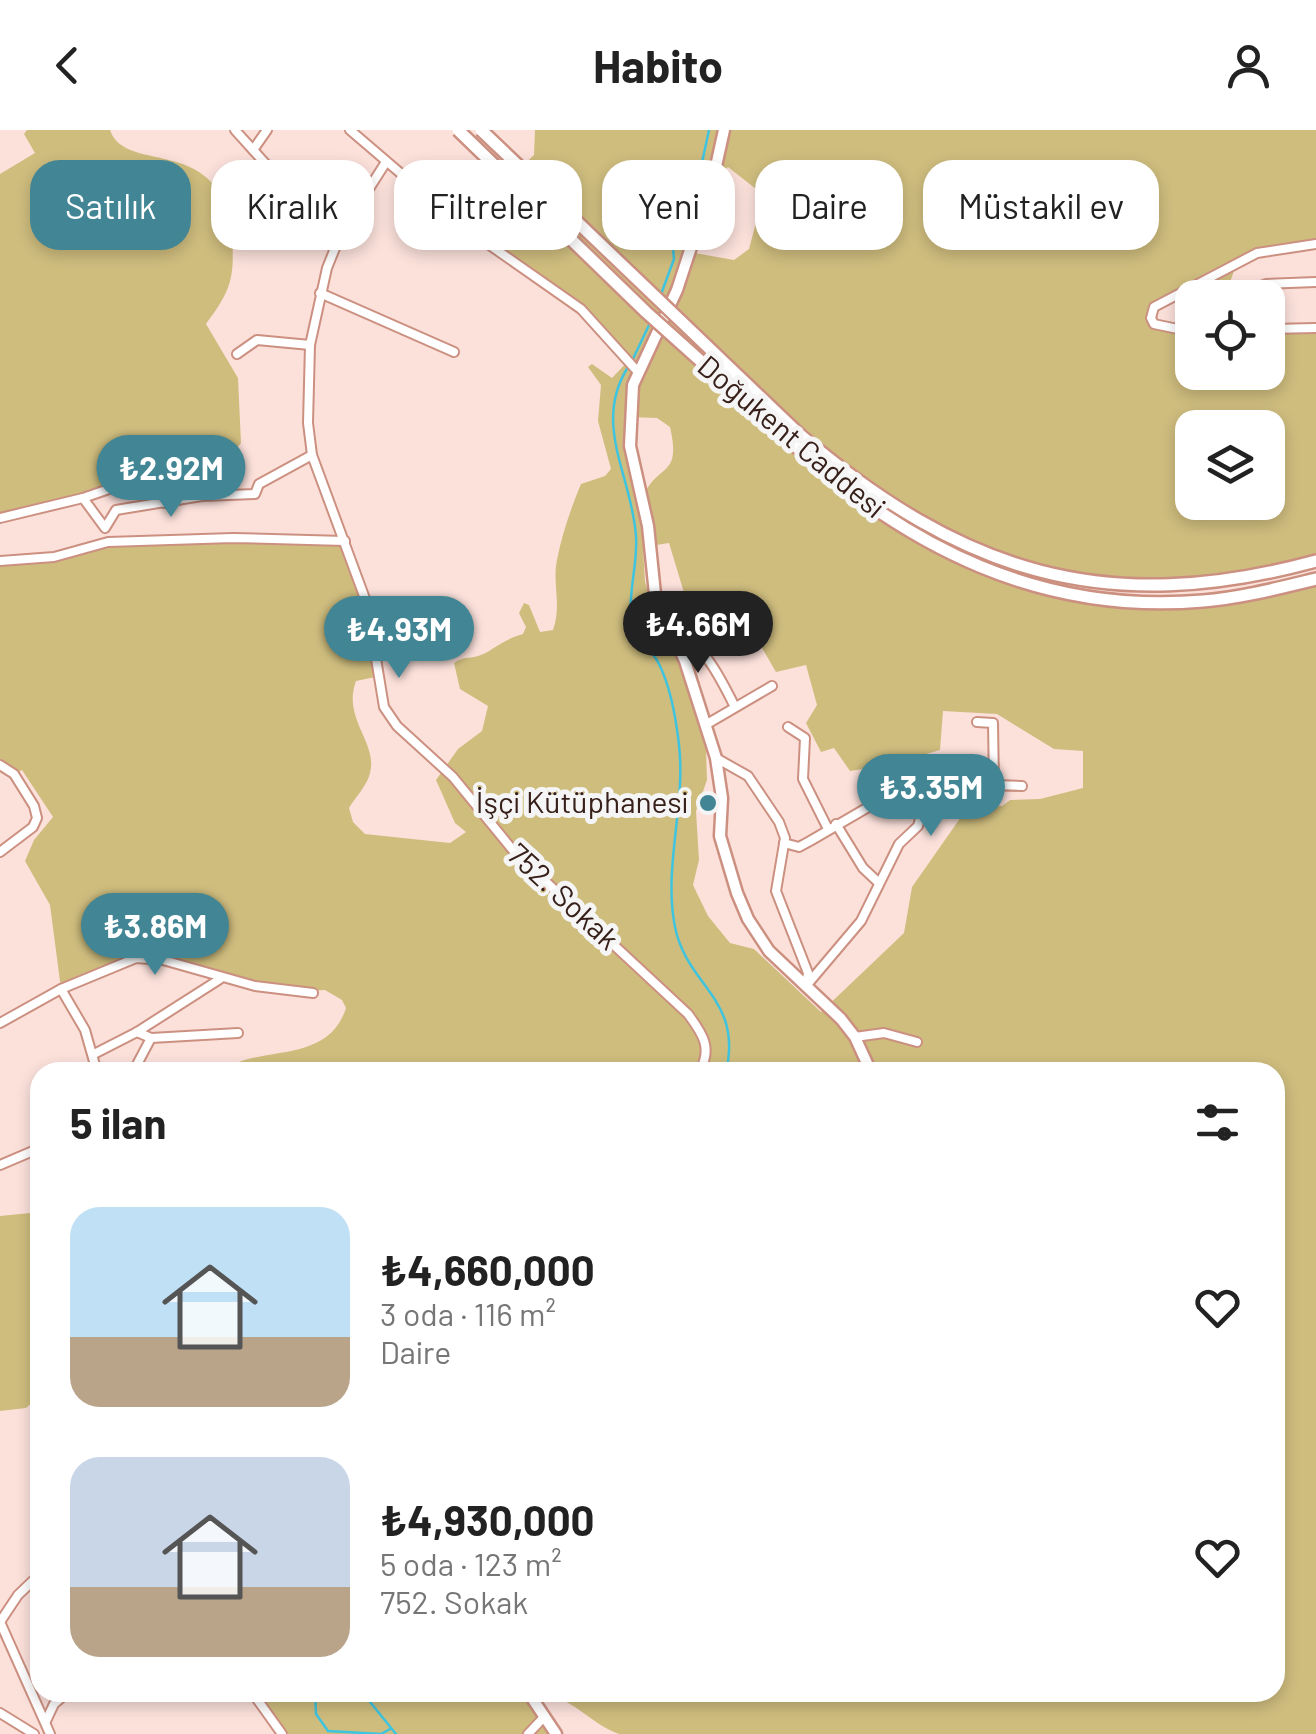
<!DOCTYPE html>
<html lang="tr">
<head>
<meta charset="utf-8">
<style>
	:root { --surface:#fff; --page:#f6f6f6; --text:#222; --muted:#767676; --accent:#428695 }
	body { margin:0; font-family:Barlow,sans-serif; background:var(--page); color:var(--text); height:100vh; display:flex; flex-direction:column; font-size:38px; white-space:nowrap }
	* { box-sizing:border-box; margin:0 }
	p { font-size:32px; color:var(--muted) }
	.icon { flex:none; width:55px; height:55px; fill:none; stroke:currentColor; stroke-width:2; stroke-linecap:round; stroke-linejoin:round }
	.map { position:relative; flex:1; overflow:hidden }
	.side { position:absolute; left:30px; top:932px; width:1255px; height:640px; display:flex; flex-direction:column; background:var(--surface); border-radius:30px; box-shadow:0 5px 15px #0003 }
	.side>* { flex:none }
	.banner { position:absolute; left:30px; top:30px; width:1258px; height:90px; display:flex; gap:20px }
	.buttons { position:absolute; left:1175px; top:150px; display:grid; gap:20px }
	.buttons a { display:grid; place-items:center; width:110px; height:110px; border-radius:20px; background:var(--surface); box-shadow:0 5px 15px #0003; font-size:50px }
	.price { position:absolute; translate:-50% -85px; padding:0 22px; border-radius:35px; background:var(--accent); color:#fff; font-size:32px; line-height:65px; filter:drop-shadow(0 2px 5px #0008) }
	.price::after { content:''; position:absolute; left:50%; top:60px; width:30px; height:22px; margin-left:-15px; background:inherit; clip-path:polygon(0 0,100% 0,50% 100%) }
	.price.selected { background:#222; color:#fff }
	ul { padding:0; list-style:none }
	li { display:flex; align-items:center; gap:30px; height:250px; padding:0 40px }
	li span { display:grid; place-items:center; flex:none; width:280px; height:200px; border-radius:30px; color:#555 }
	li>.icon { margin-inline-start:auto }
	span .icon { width:120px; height:120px; fill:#fffc; stroke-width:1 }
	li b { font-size:42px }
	h2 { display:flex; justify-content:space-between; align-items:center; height:120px; padding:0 40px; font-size:42px }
	.pill { padding:0 35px; border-radius:30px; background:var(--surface); box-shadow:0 5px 15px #0003; font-size:35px; line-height:90px }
	.pill.selected { background:var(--accent); color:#fff }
	header { display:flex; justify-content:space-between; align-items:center; height:130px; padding:0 40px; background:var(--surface); font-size:45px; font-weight:700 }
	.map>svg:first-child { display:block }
	.green { fill:#cfbd7e; fill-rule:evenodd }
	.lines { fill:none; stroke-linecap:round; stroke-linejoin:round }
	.stream { stroke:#3fc4df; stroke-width:2.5 }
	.street-casing { stroke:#cc9081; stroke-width:12 }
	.secondary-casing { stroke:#cc9081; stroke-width:15 }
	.primary-casing { stroke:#cc9081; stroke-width:16 }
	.street { stroke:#fff; stroke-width:8 }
	.secondary { stroke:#fff; stroke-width:10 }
	.primary { stroke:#fff; stroke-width:11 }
	.primary-bridge-casing { stroke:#cc9081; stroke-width:16; stroke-linecap:butt }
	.primary-bridge { stroke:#fff; stroke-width:11 }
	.poi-dot { fill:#428695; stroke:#f5f5f5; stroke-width:4 }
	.labels { text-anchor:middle; stroke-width:10; stroke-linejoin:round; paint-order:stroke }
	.street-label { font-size:30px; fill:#38201a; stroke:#f5f5f5 }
	.poi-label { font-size:30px; fill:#38201a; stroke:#f5f5f5; text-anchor:end }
</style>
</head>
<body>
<header><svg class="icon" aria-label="back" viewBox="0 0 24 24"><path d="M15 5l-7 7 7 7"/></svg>Habito<svg class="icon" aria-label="person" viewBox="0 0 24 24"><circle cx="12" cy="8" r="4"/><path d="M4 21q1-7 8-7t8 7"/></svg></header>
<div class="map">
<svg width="1316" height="1604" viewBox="0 0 1316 1604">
	<rect width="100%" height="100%" fill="#fce1db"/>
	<g class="green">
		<path d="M 27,0 L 110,0 C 126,47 224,0 232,109 C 235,149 230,162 206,194 L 238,248 L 241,313 L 234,322 L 159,326 L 109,359 L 0,388 L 0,44 L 35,23 L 24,4 Z"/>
		<path d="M 535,0 L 1316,0 L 1316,114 L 1269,120 L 1236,136 L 1225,165 L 1165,169 L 1154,177 L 1154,194 L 1184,202 L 1192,192 L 1192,242 L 1268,242 L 1268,199 L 1316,198 L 1316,431 L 1257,447 L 1101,454 L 955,412 L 790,296 L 782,304 L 835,352 L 949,425 L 1099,469 L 1204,471 L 1316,449 L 1316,1604 L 619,1604 C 589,1593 572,1566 538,1563 L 1275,1562 L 1275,942 L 221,942 C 256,913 327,937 346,878 L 342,870 L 325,860 L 293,862 L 148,827 L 61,859 L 50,775 L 25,731 L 34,710 L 53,687 L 22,640 L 14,644 L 0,635 L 0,431 C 56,429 110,411 167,409 C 226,407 286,412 344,413 L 367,474 L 380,546 L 356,551 C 342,589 378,612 370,643 C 368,654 355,668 349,678 L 353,692 L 365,704 L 450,713 L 466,702 L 455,693 L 436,650 L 458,619 L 482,601 L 488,576 L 460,559 L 454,533 C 464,526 467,529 478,526 C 490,523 503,509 523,504 L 526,497 L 519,483 L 524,473 L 529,475 L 540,502 L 553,500 C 562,476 552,453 557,430 C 562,404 571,378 581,354 L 605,346 L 611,339 L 598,291 L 601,255 L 588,237 L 592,234 L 612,248 L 629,230 L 581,179 L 461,95 L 534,25 ZM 728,37 L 756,59 L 762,70 L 749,119 L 734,130 L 689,122 L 713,50 ZM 630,287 L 657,288 L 670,297 C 682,350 657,331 642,369 ZM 1192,298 L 1268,298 L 1268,372 L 1192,372 ZM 669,413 L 685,466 L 716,508 L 724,503 L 735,517 L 742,515 L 748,524 L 762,518 L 776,542 L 806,535 L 817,575 L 806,593 L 821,622 L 834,618 L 850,641 L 884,636 L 940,620 L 943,581 L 997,584 L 1054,619 L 1083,621 L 1083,658 L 1040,669 L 1010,670 L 1002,676 L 978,677 L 961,687 L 912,757 L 904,803 L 821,882 L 754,819 L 730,813 L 708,786 L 693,755 L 699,730 L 696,681 L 707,650 L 706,620 L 679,534 L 656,487 L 645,452 L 643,417 Z"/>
		<path d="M 40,1082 L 40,1266 L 26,1278 L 0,1281 L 0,1086 Z"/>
		<path d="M 252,1563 L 528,1563 L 556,1604 L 282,1604 Z"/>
	</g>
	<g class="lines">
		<g class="stream">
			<path d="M 660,167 L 674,129 L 671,96 L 697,56 L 709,0"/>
			<path d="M 632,231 L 650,193"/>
			<path d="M 628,237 C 592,294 632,346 636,406 C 638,434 628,462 631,489 C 632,508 652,518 659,534 C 671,558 676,588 679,615 C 686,675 663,738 675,797 C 687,857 743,868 726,942"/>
			<path d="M 315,1562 L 316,1584 L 328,1601 L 381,1604 L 390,1599"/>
			<path d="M 362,1562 L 396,1604"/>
		</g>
		<defs>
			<g id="street">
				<path d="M 235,0 L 336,112"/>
				<path d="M 350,0 L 461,95 L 581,179 L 638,242"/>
				<path d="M 253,20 L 267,0"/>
				<path d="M 386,32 L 342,101 L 327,138 L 310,215 L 308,293 L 312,325 L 367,474 L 384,577 L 397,596 L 453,647 L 516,724 L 688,884 C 703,904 713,919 699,942"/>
				<path d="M 271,111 L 300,109 L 295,69"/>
				<path d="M 320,163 L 454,222"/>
				<path d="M 1253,168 L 1258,157 L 1266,154 L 1316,152"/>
				<path d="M 1268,199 L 1316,198"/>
				<path d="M 1192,202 L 1154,194 L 1151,188 L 1154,177 L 1257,123 L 1316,114"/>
				<path d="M 237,224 L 257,210 L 310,215"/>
				<path d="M 83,368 L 109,359 L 159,326 L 165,373"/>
				<path d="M 0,388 L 83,368 L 105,398 L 116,380 L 202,366 L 255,364 L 259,354 L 312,325"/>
				<path d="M 0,431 L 54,427 L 108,412 L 233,408 L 345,411"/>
				<path d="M 674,502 C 706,517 718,544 734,575"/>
				<path d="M 977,592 L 993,593 L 994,655"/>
				<path d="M 707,594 L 772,556"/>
				<path d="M 788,597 L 805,608 L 803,649 L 828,699"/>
				<path d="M 716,628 L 748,646 L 779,692 L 785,708 L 776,761 L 808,843 L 806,856"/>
				<path d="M 0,635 L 14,644 L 34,676 L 37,688 L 33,697 L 0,722"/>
				<path d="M 836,694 L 863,738 L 879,753"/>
				<path d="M 784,713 L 799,717 L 810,711 L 901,658 L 928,653 L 1022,656"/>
				<path d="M 806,856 L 861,791 L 899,714 L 918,696 L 921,685 L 909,657"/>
				<path d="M 61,859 L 85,900 L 97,942"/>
				<path d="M 0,893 L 61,859 L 136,828 L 163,830 L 255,856 L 313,863"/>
				<path d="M 855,907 L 884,903 L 917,912"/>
				<path d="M 151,908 L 238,903"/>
				<path d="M 94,924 L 137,902 L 220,849"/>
				<path d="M 133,942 L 151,908 L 137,902"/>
				<path d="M 0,1035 L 40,1018"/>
				<path d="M 0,1492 L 50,1604"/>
				<path d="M 0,1492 L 18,1465 L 40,1444"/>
				<path d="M 252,1562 L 282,1604"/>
				<path d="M 0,1583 L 34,1604"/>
				<path d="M 46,1591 L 54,1574 L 68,1562"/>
				<path d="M 528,1604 L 545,1586"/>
			</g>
			<g id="secondary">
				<path d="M 724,0 L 713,50 L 677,160 L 633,255 L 630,316 L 648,396 L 655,464 L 685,531 L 716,628 L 722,668 L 720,706 L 737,763 L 748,789 L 769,821 L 841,889 L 855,907 L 871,942"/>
				<path d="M 528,1562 L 556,1604"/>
			</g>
			<g id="primary">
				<path d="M 799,304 C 963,443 1105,488 1316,431"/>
				<path d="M 792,313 C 909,418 1041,485 1203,471 C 1241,468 1279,458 1316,449"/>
			</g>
		</defs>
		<use href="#street" class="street-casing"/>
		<use href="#secondary" class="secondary-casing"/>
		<use href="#primary" class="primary-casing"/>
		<use href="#street" class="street"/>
		<use href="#secondary" class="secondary"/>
		<use href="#primary" class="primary"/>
		<defs>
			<g id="primary-bridge">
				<path d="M 458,0 L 646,182 L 792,313"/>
				<path d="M 481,0 L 799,304"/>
			</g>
		</defs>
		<use href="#primary-bridge" class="primary-bridge-casing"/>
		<use href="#primary-bridge" class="primary-bridge"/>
	</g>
	<circle class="poi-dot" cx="708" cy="673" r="10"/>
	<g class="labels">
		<g class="street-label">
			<text transform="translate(791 307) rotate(40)" y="10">Doğukent Caddesi</text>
			<text transform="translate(563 767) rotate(43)" y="10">752. Sokak</text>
		</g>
		<g class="poi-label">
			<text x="688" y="683">İşçi Kütüphanesi</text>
		</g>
	</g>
</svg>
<div class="buttons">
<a><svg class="icon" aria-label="locate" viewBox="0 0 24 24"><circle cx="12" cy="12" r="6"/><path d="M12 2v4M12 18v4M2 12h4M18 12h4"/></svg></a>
<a><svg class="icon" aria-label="layers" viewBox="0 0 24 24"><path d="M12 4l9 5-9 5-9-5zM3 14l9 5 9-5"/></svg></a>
</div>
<b class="price" style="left:171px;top:390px">₺2.92M</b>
<b class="price selected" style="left:698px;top:546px">₺4.66M</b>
<b class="price" style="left:399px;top:551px">₺4.93M</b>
<b class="price" style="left:931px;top:709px">₺3.35M</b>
<b class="price" style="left:155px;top:848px">₺3.86M</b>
<div class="banner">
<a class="pill selected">Satılık</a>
<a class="pill">Kiralık</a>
<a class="pill">Filtreler</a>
<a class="pill">Yeni</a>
<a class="pill">Daire</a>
<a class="pill">Müstakil ev</a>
</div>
<section class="side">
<h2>5 ilan<svg class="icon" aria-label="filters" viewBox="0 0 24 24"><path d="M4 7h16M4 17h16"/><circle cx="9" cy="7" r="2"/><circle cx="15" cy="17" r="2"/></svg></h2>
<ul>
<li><span style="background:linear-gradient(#bfe0f5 65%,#b9a48a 0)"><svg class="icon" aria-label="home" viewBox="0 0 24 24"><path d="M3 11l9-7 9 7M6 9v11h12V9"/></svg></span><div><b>₺4,660,000</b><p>3 oda · 116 m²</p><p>Daire</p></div><svg class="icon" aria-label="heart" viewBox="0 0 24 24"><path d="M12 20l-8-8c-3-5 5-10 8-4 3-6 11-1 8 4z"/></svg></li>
<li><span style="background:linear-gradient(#c9d6e8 65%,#b9a48a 0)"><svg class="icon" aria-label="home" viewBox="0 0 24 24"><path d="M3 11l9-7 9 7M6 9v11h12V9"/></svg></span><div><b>₺4,930,000</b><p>5 oda · 123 m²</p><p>752. Sokak</p></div><svg class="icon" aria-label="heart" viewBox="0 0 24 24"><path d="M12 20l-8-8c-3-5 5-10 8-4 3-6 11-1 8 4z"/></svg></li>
</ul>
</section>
</div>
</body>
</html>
